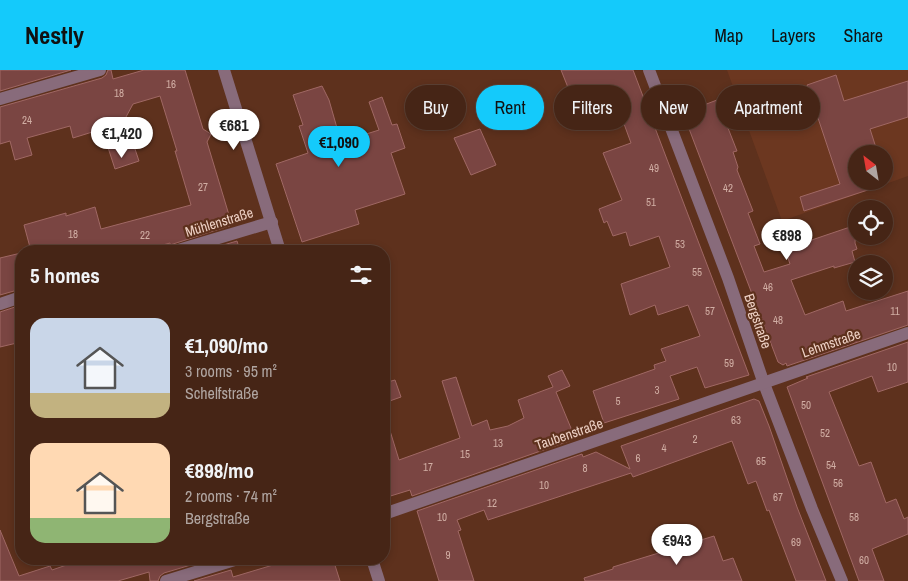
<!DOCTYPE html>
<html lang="en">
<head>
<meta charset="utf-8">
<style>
	:root { --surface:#462516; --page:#503123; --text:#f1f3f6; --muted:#b0a5a1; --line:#5e4235; --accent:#14cafb }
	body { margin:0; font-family:"Archivo Narrow",sans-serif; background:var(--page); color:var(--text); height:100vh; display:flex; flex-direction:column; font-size:19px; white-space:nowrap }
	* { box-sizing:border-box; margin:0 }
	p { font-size:16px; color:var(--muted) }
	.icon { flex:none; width:28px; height:28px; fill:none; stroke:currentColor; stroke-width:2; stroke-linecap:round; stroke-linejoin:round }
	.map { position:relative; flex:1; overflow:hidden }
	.details { position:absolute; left:15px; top:175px; width:375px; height:320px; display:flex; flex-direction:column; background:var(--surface); border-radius:20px; box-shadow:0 2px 8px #0003,0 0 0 1px var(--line) }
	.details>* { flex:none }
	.hud { position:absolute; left:405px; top:15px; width:428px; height:45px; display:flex; gap:10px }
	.needle { width:32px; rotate:329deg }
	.fabs { position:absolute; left:848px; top:75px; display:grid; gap:10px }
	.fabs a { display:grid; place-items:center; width:45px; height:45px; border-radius:50%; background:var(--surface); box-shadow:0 2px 8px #0003,0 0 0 1px var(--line); font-size:25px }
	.price { position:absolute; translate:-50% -42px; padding:0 11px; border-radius:18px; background:#fff; color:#222; font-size:16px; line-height:32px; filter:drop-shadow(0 1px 2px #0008) }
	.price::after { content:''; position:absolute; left:50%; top:30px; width:15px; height:11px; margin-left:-8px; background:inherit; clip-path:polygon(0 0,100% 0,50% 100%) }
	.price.active { background:var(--accent); color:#111 }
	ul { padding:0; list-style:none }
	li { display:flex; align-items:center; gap:15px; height:125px; padding:0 15px }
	li span { display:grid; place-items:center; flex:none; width:140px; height:100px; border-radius:15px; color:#555 }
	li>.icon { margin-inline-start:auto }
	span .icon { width:60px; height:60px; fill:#fffc; stroke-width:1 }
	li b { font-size:21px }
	h2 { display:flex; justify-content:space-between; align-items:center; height:60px; padding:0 15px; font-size:21px }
	.chip { padding:0 18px; border-radius:22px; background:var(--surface); box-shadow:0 2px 8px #0003,0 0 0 1px var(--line); font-size:18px; line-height:45px }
	.chip.active { background:var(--accent); color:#111 }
	header { display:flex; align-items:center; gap:30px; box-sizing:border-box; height:70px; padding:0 25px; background:var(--accent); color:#111 }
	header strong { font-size:24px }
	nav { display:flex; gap:28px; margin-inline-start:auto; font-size:18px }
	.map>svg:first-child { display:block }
	.built { fill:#6c3720; fill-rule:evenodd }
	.building { fill:#7a4542; stroke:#a06864 }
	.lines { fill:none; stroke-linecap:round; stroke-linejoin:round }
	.minor { stroke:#886b7b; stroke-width:12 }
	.labels { text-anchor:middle; stroke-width:4.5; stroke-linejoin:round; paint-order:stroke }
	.number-label { font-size:11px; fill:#d1aea4 }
	.street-label { font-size:14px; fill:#eed1c5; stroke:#5e311d }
</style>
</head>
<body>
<header>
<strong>Nestly</strong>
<nav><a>Map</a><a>Layers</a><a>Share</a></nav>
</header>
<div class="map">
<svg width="908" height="511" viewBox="0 0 908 511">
	<rect width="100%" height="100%" fill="#5e311d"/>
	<path class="built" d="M 727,0 L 908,0 L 908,106 L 782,151 ZM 856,84 L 884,84 L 884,111 L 856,111 Z"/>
	<g class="building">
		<path d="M 0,0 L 71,0 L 0,21 Z"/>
		<path d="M 108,0 L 111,0 L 113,9 L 144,0 L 185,0 L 203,59 L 211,64 L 207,72 L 232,155 L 170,175 L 170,173 L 141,181 L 31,181 L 24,155 L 66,143 L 66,146 L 95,137 L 101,159 L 191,135 L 175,81 L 177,81 L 160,26 L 133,34 L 126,47 L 128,52 L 126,52 L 139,91 L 115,99 L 102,59 L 73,68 L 70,56 L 27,68 L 32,85 L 15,90 L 10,71 L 0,74 L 0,37 L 102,8 L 106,5 Z"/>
		<path d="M 561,0 L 633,0 L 749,305 L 705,318 L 697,297 L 670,306 L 679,329 L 604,353 L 593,321 L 655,299 L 654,295 L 666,291 L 661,279 L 700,266 L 688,235 L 658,245 L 655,235 L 630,245 L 621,214 L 670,197 L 659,166 L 630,176 L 626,162 L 613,166 L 607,151 L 604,153 L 599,139 L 622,130 L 603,83 L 631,73 L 612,21 L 575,35 Z"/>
		<path d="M 836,5 L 844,31 L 908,11 L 908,47 L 870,59 L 878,84 L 856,84 L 856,111 L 885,111 L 886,114 L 804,141 L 800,127 L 840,114 L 807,15 Z"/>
		<path d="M 322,16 L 329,30 L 341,72 L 379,60 L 369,32 L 382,27 L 392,55 L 397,54 L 405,78 L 391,83 L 405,124 L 355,140 L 359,154 L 302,172 L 276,94 L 308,83 L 299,56 L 303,55 L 293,25 Z"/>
		<path d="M 717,30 L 737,81 L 733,82 L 738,97 L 737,100 L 753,141 L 748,143 L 760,174 L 754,176 L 764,202 L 790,194 L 785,179 L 856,155 L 855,173 L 857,179 L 852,181 L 855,192 L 834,198 L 834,196 L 791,210 L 805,245 L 843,231 L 846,241 L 908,221 L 908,255 L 787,296 L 786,293 L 783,295 L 778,292 L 683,43 Z"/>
		<path d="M 480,59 L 496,95 L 471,105 L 454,68 Z"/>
		<path d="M 237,171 L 240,181 L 203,181 Z"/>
		<path d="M 21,183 L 21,219 L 0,225 L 0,188 Z"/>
		<path d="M 21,235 L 21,272 L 0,277 L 0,242 Z"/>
		<path d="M 908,272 L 908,312 L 878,322 L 872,306 L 829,322 L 859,396 L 871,392 L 886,433 L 896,429 L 904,449 L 908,447 L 908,464 L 872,479 L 884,511 L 859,511 L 787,317 L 808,308 L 806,307 Z"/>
		<path d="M 562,300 L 570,316 L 556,322 L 573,363 L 563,366 L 572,370 L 412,426 L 410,420 L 384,428 L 384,351 L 387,351 L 399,390 L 460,368 L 442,311 L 456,307 L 472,356 L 487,350 L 490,360 L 508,356 L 524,348 L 518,330 L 553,317 L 548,306 Z"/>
		<path d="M 395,310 L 401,327 L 384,333 L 384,313 Z"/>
		<path d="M 754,329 L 759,331 L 769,356 L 797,437 L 826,511 L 796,511 L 769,440 L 767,441 L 756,411 L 748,414 L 732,371 L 633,407 L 631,403 L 488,450 L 484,440 L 457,450 L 461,460 L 458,461 L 474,511 L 439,511 L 417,441 L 582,384 L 583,387 L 596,382 L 630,399 L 621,376 Z"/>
		<path d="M 0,460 L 19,506 L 50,496 L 52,500 L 84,489 L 211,489 L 164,503 L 160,506 L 158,511 L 150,511 L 149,502 L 118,511 L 0,511 Z"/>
		<path d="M 714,466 L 723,491 L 733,488 L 742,511 L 585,511 L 584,508 L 613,499 L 613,497 Z"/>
		<path d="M 282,489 L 333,489 L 340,511 L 194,511 L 231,500 L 233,507 L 283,492 Z"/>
	</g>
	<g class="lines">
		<g class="minor">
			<path d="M 224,0 L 280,181"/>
			<path d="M 649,0 L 728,208 L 763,311 L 812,439 L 842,511"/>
			<path d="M 0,29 L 100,0"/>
			<path d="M 175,181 L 272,152"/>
			<path d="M 0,234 L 21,227"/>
			<path d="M 384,444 L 908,263"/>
			<path d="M 372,489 L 379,511"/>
			<path d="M 166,511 L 238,489"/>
		</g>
	</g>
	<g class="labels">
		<g class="number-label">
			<text x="171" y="18">16</text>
			<text x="119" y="27">18</text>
			<text x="27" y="54">24</text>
			<text x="654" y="102">49</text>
			<text x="203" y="121">27</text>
			<text x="728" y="122">42</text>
			<text x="651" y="136">51</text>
			<text x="73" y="168">18</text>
			<text x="145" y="169">22</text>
			<text x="680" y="178">53</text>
			<text x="697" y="206">55</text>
			<text x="768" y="221">46</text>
			<text x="710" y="245">57</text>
			<text x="895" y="245">11</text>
			<text x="778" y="254">48</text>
			<text x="729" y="297">59</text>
			<text x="892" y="301">10</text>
			<text x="657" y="324">3</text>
			<text x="618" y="335">5</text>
			<text x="806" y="339">50</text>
			<text x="736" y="354">63</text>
			<text x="825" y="367">52</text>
			<text x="695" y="373">2</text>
			<text x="498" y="377">13</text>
			<text x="664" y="382">4</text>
			<text x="465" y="388">15</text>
			<text x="638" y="392">6</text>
			<text x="761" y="395">65</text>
			<text x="831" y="399">54</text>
			<text x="428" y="401">17</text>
			<text x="585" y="402">8</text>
			<text x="838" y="417">56</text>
			<text x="544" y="419">10</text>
			<text x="778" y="431">67</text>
			<text x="492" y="437">12</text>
			<text x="442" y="451">10</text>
			<text x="854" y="451">58</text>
			<text x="796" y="476">69</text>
			<text x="448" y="489">9</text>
			<text x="864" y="494">60</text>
		</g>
		<g class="street-label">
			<text transform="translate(219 152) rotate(-17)" y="5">Mühlenstraße</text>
			<text transform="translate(758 251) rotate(71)" y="5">Bergstraße</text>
			<text transform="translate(831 273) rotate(-19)" y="5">Lehmstraße</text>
			<text transform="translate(569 364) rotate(-19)" y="5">Taubenstraße</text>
		</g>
	</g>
</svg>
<div class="fabs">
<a><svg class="needle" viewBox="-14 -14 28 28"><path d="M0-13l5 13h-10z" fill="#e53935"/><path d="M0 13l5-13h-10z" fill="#b0a5a1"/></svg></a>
<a><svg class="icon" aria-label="locate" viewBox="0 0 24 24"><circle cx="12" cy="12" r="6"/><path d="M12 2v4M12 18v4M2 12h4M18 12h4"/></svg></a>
<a><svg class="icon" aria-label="layers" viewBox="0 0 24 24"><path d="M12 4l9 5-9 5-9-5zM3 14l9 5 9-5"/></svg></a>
</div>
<b class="price" style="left:234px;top:81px">€681</b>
<b class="price" style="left:122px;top:89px">€1,420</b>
<b class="price active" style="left:339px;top:98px">€1,090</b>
<b class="price" style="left:787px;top:191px">€898</b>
<b class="price" style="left:677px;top:496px">€943</b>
<div class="hud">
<a class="chip">Buy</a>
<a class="chip active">Rent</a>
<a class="chip">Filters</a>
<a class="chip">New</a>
<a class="chip">Apartment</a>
</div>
<section class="details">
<h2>5 homes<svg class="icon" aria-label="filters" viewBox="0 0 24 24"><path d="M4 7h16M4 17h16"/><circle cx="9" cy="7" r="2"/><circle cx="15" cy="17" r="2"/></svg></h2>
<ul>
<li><span style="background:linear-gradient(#c9d6e8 75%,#c2b280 0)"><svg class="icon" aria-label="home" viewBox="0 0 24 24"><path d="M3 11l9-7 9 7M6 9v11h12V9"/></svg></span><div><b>€1,090/mo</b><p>3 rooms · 95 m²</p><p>Schelfstraße</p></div></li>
<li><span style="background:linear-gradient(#ffd9b3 75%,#8fb573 0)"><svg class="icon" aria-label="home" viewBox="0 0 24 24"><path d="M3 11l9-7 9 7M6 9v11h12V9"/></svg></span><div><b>€898/mo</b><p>2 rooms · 74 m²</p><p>Bergstraße</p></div></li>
</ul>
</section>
</div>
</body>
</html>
